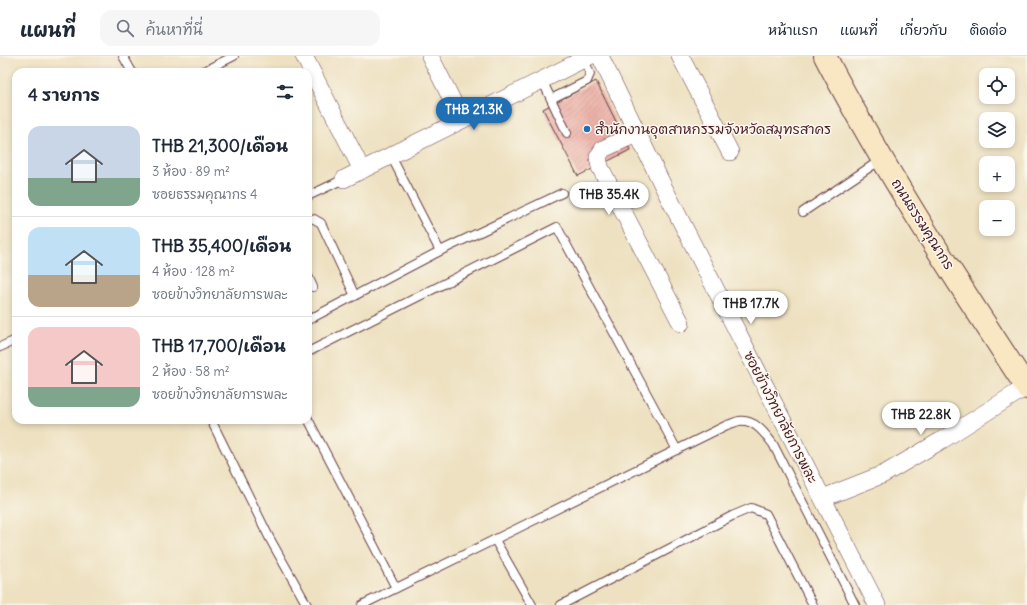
<!DOCTYPE html>
<html lang="th">
<head>
<meta charset="utf-8">
<style>
	:root { --surface:#fff; --page:#f6f6f7; --text:#1f2937; --muted:#747a83; --line:#e0e1e3; --accent:#1f6fb2 }
	body { margin:0; font-family:Delius,"Playpen Sans Thai",sans-serif; background:var(--page); color:var(--text); height:100vh; display:flex; flex-direction:column; font-size:15px; white-space:nowrap }
	* { box-sizing:border-box; margin:0 }
	p { font-size:13px; color:var(--muted) }
	.icon { flex:none; width:22px; height:22px; fill:none; stroke:currentColor; stroke-width:2; stroke-linecap:round; stroke-linejoin:round }
	.map { position:relative; flex:1; overflow:hidden }
	.drawer { position:absolute; left:12px; top:12px; width:300px; height:356px; display:flex; flex-direction:column; background:var(--surface); border-radius:12px; box-shadow:0 2px 6px #0003 }
	.drawer>* { flex:none }
	.fabs { position:absolute; left:979px; top:12px; display:grid; gap:8px }
	.fabs a { display:grid; place-items:center; width:36px; height:36px; border-radius:8px; background:var(--surface); box-shadow:0 2px 6px #0003; font-size:20px }
	.price { position:absolute; translate:-50% -34px; padding:0 9px; border-radius:14px; background:#fff; color:#222; font-size:13px; line-height:26px; filter:drop-shadow(0 1px 2px #0008) }
	.price::after { content:''; position:absolute; left:50%; top:24px; width:12px; height:9px; margin-left:-6px; background:inherit; clip-path:polygon(0 0,100% 0,50% 100%) }
	.price.on { background:var(--accent); color:#fff }
	ul { padding:0; list-style:none }
	li { display:flex; align-items:center; gap:12px; height:100px; padding:0 16px }
	li+li { border-top:1px solid var(--line) }
	li span { display:grid; place-items:center; flex:none; width:112px; height:80px; border-radius:12px; color:#555 }
	li>.icon { margin-inline-start:auto }
	span .icon { width:48px; height:48px; fill:#fffc; stroke-width:1 }
	li b { font-size:17px }
	h2 { display:flex; justify-content:space-between; align-items:center; height:48px; padding:0 16px; font-size:17px }
	header { display:flex; align-items:center; gap:24px; box-sizing:border-box; height:56px; padding:0 20px; background:var(--surface); border-bottom:1px solid var(--line) }
	header strong { font-size:19px }
	nav { display:flex; gap:22px; margin-inline-start:auto; font-size:14px }
	.search { width:280px; height:36px; background:var(--page); display:flex; align-items:center; gap:10px; box-sizing:border-box; padding:0 14px; border-radius:12px; color:var(--muted); font-size:15px }
	.map>svg:first-child { display:block }
	.building { fill:url(#building-hatch) }
	.lines { fill:none; stroke-linecap:round; stroke-linejoin:round }
	.lane-casing { stroke:#633c42; stroke-width:10 }
	.street-casing { stroke:#633c42; stroke-width:18 }
	.secondary-casing { stroke:#633c42; stroke-width:24 }
	.lane { stroke:#fff; stroke-width:8 }
	.street { stroke:#fff; stroke-width:17 }
	.secondary { stroke:#f9e7c3; stroke-width:22 }
	.poi-dot { fill:#1f6fb2; stroke:#fbf7ec; stroke-width:1.5 }
	.labels { text-anchor:middle; stroke-width:3; stroke-linejoin:round; paint-order:stroke }
	.poi-label { font-size:14px; fill:#4a1f2b; stroke:#fbf7ec; text-anchor:start }
	.street-label { font-size:14px; fill:#4a1f2b; stroke:#fbf7ec }
</style>
</head>
<body>
<header>
<strong>แผนที่</strong>
<div class="search"><svg class="icon" aria-label="search" viewBox="0 0 24 24"><circle cx="10" cy="10" r="6"/><path d="M15 15l6 6"/></svg>ค้นหาที่นี่</div>
<nav><a>หน้าแรก</a><a>แผนที่</a><a>เกี่ยวกับ</a><a>ติดต่อ</a></nav>
</header>
<div class="map">
<svg width="1027" height="549" viewBox="0 0 1027 549">
	<defs>
		<pattern id="building-hatch" width="6" height="6" patternUnits="userSpaceOnUse"><rect width="6" height="6" fill="#ebaaa1"/><path d="M-1 1l2-2M0 6l6-6M5 7l2-2" fill="none" stroke="#c08a83"/></pattern>
	</defs>
	<rect width="100%" height="100%" fill="#fbf7ec"/>
	<filter id="ink" filterUnits="userSpaceOnUse"><feTurbulence type="fractalNoise" baseFrequency=".025" numOctaves="2"/><feDisplacementMap in="SourceGraphic" scale="8" xChannelSelector="R" yChannelSelector="G"/><feConvolveMatrix kernelMatrix="1 2 1 2 8 2 1 2 1" color-interpolation-filters="sRGB"/></filter>
	<filter id="wash" filterUnits="userSpaceOnUse"><feTurbulence type="fractalNoise" baseFrequency=".012" numOctaves="4" result="noise"/><feDisplacementMap in="SourceGraphic" scale="16" xChannelSelector="R" yChannelSelector="G"/><feGaussianBlur stdDeviation="0.9" result="paint"/><feColorMatrix in="noise" values="0 0 0 0 0 0 0 0 0 0 0 0 0 0 0 0 0 1.4 0 .05"/><feComposite in="paint" operator="in"/></filter>
	<g filter="url(#wash)">
		<rect width="100%" height="100%" fill="#eee1c1"/>
		<g id="blocks">
			<path class="building" d="M 596,25 L 630,94 L 578,120 L 543,53 Z"/>
		</g>
	</g>
	<g filter="url(#ink)">
		<use href="#blocks" fill-opacity="0" stroke="#633c42" stroke-width="1"/>
		<g class="lines">
			<defs>
				<g id="lane">
					<path d="M 123,0 L 132,16"/>
					<path d="M 202,16 L 234,0"/>
					<path d="M 542,24 L 567,77"/>
					<path d="M 551,43 L 587,25 L 590,18 L 584,3"/>
					<path d="M 391,100 L 440,195"/>
					<path d="M 308,140 L 344,123"/>
					<path d="M 803,156 L 882,103"/>
					<path d="M 308,162 L 314,163 L 321,167 L 355,240"/>
					<path d="M 308,220 L 313,231"/>
					<path d="M 308,264 L 440,195 L 562,137"/>
					<path d="M 0,291 L 16,284"/>
					<path d="M 308,296 L 557,171 L 677,394"/>
					<path d="M 308,363 L 396,532"/>
					<path d="M 211,364 L 270,483 L 307,549"/>
					<path d="M 495,484 L 532,549"/>
					<path d="M 362,549 L 727,369 C 731,368 735,366 739,365 C 755,363 765,378 773,388 L 855,549"/>
					<path d="M 561,549 L 732,460 L 751,452 L 766,458 L 813,549"/>
				</g>
				<g id="street">
					<path d="M 304,0 L 362,114"/>
					<path d="M 430,0 L 462,64"/>
					<path d="M 600,0 L 664,132 L 877,549"/>
					<path d="M 680,0 L 730,96"/>
					<path d="M 638,77 L 603,93 L 598,101 L 600,111 L 681,267"/>
					<path d="M 344,123 L 590,0"/>
					<path d="M 823,442 L 884,418 L 942,384 L 1026,331"/>
				</g>
				<path id="secondary" d="M 825,0 C 884,114 956,224 1027,332"/>
			</defs>
			<use href="#lane" class="lane-casing"/>
			<use href="#street" class="street-casing"/>
			<use href="#secondary" class="secondary-casing"/>
			<use href="#lane" class="lane"/>
			<use href="#street" class="street"/>
			<use href="#secondary" class="secondary"/>
		</g>
	</g>
	<circle class="poi-dot" cx="587" cy="73" r="4"/>
	<g class="labels">
		<g class="poi-label">
			<text x="595" y="78">สำนักงานอุตสาหกรรมจังหวัดสมุทรสาคร</text>
		</g>
		<g class="street-label">
			<text transform="translate(923 168) rotate(58)" y="5">ถนนธรรมคุณากร</text>
			<text transform="translate(781 361) rotate(63)" y="5">ซอยข้างวิทยาลัยการพละ</text>
		</g>
	</g>
</svg>
<div class="fabs">
<a><svg class="icon" aria-label="locate" viewBox="0 0 24 24"><circle cx="12" cy="12" r="6"/><path d="M12 2v4M12 18v4M2 12h4M18 12h4"/></svg></a>
<a><svg class="icon" aria-label="layers" viewBox="0 0 24 24"><path d="M12 4l9 5-9 5-9-5zM3 14l9 5 9-5"/></svg></a>
<a>+</a>
<a>−</a>
</div>
<b class="price on" style="left:474px;top:75px">THB 21.3K</b>
<b class="price" style="left:609px;top:160px">THB 35.4K</b>
<b class="price" style="left:751px;top:269px">THB 17.7K</b>
<b class="price" style="left:921px;top:380px">THB 22.8K</b>
<section class="drawer">
<h2>4 รายการ<svg class="icon" aria-label="filters" viewBox="0 0 24 24"><path d="M4 7h16M4 17h16"/><circle cx="9" cy="7" r="2"/><circle cx="15" cy="17" r="2"/></svg></h2>
<ul>
<li><span style="background:linear-gradient(#c9d6e8 65%,#7fa58c 0)"><svg class="icon" aria-label="home" viewBox="0 0 24 24"><path d="M3 11l9-7 9 7M6 9v11h12V9"/></svg></span><div><b>THB 21,300/เดือน</b><p>3 ห้อง · 89 m²</p><p>ซอยธรรมคุณากร 4</p></div></li>
<li><span style="background:linear-gradient(#bfe0f5 60%,#b9a48a 0)"><svg class="icon" aria-label="home" viewBox="0 0 24 24"><path d="M3 11l9-7 9 7M6 9v11h12V9"/></svg></span><div><b>THB 35,400/เดือน</b><p>4 ห้อง · 128 m²</p><p>ซอยข้างวิทยาลัยการพละ</p></div></li>
<li><span style="background:linear-gradient(#f6c9c9 75%,#7fa58c 0)"><svg class="icon" aria-label="home" viewBox="0 0 24 24"><path d="M3 11l9-7 9 7M6 9v11h12V9"/></svg></span><div><b>THB 17,700/เดือน</b><p>2 ห้อง · 58 m²</p><p>ซอยข้างวิทยาลัยการพละ</p></div></li>
</ul>
</section>
</div>
</body>
</html>
